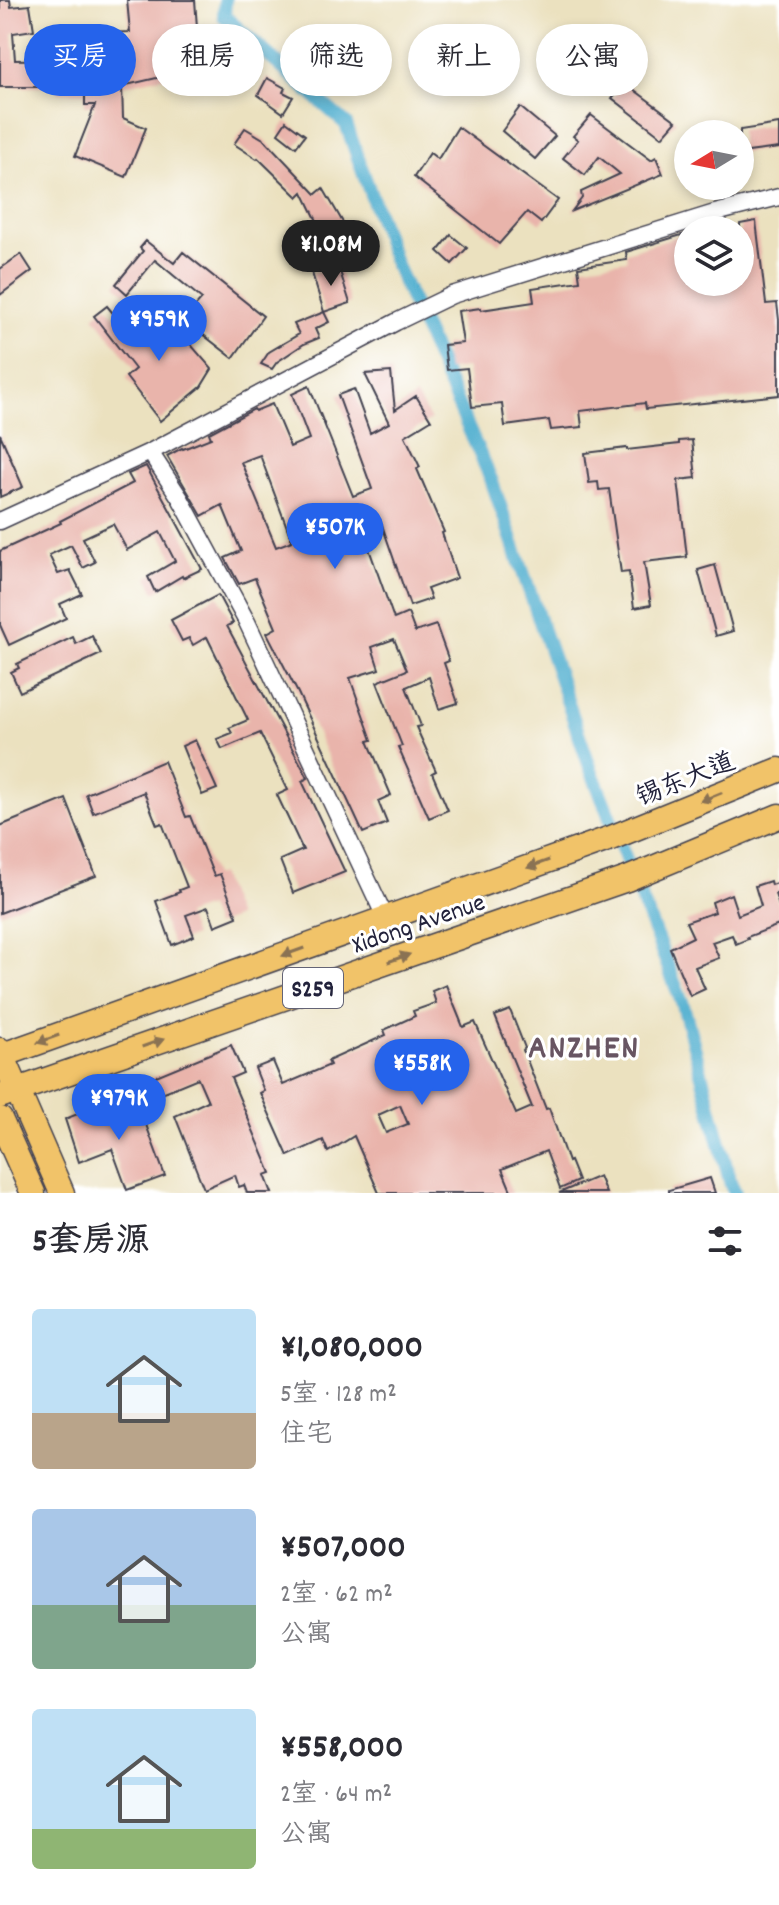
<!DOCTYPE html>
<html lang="zh">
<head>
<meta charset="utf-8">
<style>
	:root { --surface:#fff; --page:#f7f7f7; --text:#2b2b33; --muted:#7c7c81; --accent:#2563eb }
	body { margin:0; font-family:Dekko,"LXGW WenKai TC",sans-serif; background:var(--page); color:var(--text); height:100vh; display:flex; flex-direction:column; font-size:30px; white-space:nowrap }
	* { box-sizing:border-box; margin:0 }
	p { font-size:26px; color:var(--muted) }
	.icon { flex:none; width:44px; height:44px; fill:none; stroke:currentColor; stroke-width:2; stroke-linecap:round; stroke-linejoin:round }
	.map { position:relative; height:1193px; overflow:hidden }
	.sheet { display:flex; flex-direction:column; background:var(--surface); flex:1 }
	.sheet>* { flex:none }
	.top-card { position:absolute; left:24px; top:24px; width:732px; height:72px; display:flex; gap:16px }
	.needle { width:52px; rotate:260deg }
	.controls { position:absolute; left:674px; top:120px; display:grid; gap:16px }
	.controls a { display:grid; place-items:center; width:80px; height:80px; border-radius:50%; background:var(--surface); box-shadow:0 4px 12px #0003; font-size:40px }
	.price { position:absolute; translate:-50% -68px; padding:0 18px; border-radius:28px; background:var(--accent); color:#fff; font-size:26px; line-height:52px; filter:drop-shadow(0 2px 4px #0008) }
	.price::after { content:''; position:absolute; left:50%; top:48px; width:24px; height:18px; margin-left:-12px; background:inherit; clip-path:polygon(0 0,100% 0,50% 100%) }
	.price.selected { background:#222; color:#fff }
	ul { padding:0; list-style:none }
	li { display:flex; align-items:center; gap:24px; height:200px; padding:0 32px }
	li span { display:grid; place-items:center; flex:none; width:224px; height:160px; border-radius:8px; color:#555 }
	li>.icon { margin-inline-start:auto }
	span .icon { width:96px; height:96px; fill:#fffc; stroke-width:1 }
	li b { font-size:34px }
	h2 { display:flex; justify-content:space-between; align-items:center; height:96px; padding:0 32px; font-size:34px }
	.chip { padding:0 28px; border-radius:36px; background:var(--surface); box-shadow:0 4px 12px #0003; font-size:28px; line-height:72px }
	.chip.selected { background:var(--accent); color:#fff }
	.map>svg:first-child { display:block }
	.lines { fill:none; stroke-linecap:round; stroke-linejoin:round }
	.canal { stroke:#50aecf; stroke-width:14 }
	.building { fill:#e9b4ab; fill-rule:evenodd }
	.street-casing { stroke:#403f4f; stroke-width:19 }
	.primary-casing { stroke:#403f4f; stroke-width:27 }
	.street { stroke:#fff; stroke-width:16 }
	.primary { stroke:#f1c369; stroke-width:24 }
	.oneway { fill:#8a7252 }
	.labels { text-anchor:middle; stroke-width:6; stroke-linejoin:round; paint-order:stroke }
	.shield { fill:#fff; stroke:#646476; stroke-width:2 }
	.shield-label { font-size:24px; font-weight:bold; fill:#22223b }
	.street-label { font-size:26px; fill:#22223b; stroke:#fff }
	.district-label { font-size:34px; font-weight:bold; letter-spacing:2px; fill:#685562; stroke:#fff }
</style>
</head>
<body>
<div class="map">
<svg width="779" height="1193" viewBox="0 0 779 1193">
	<rect width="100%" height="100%" fill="#fff"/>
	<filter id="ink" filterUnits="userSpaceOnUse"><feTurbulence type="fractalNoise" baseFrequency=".0125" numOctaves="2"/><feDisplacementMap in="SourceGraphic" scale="16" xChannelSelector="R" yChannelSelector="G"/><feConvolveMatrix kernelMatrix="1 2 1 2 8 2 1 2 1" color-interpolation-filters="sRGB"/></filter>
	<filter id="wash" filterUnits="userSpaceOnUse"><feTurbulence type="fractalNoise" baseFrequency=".006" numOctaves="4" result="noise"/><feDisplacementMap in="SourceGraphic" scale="32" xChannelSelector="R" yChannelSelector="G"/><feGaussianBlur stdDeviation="1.8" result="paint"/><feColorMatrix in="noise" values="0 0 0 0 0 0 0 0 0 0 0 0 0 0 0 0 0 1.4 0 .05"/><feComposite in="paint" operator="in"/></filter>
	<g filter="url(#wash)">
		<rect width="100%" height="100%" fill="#ebe1bf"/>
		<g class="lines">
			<path class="canal" d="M 225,0 L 224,16 L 346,124 L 395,263 L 491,479 L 590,767 L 683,1005 L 731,1185 L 735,1193"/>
		</g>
		<g id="blocks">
			<g class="building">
				<path d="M 0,0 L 10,0 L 11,7 L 30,5 L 34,30 L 13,33 L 15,60 L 59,59 L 59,49 L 106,47 L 106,33 L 130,32 L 127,0 L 195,0 L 200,68 L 122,86 L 123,118 L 146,128 L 126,177 L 75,156 L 95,105 L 85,105 L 85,93 L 58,92 L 58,87 L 0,87 Z"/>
				<path d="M 267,78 L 285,88 L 283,92 L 293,97 L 283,113 L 258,95 Z"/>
				<path d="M 625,83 L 676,121 L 662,137 L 612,98 Z"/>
				<path d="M 520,107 L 555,136 L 535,159 L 502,131 Z"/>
				<path d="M 591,115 L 651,160 L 656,157 L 663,174 L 572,211 L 582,198 L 581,192 L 620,174 L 599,157 L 585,175 L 563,158 L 578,140 L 573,136 Z"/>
				<path d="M 286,121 L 305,135 L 296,147 L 278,133 Z"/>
				<path d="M 779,124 L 779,148 L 740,153 L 740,130 Z"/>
				<path d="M 458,127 L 558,200 L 541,223 L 527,212 L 499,244 L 414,177 L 430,153 L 438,159 Z"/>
				<path d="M 245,128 L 265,140 L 316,194 L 323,188 L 356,245 L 335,258 L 303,192 L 298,197 L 258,158 L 257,159 L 234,144 Z"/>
				<path d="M 756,221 L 766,304 L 777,303 L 779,320 L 779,395 L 646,409 L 645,403 L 580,411 L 582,427 L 551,430 L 549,420 L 505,426 L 502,404 L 472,407 L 467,368 L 447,370 L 444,345 L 463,343 L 458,311 L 481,308 L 481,310 L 534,302 L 532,288 L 580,281 L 578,267 L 627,260 L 626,252 L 688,233 L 688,282 L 740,282 L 740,224 Z"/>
				<path d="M 451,235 L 467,248 L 452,264 L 438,251 Z"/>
				<path d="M 146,241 L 174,263 L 183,252 L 263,316 L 233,358 L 188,323 L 196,313 L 192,310 L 202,299 L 155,260 L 127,294 L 116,284 L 143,251 L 140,248 Z"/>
				<path d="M 21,254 L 32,271 L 0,295 L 0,269 Z"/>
				<path d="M 338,265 L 350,303 L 324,312 L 312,273 Z"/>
				<path d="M 107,306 L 136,341 L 167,317 L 212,369 L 201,387 L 160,421 L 126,377 L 135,369 L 94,316 Z"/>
				<path d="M 324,312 L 329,322 L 315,329 L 319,338 L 304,344 L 277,362 L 272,369 L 261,364 L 269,352 L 299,334 L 294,324 Z"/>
				<path d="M 391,372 L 395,410 L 416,396 L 431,420 L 405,436 L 420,467 L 417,469 L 444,532 L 442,533 L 457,578 L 427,589 L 431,599 L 410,606 L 382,525 L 363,532 L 394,619 L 408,613 L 415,632 L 436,625 L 449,661 L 444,663 L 458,703 L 439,709 L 429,677 L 406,687 L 421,726 L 416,727 L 436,771 L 432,773 L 448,810 L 429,818 L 398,747 L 402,746 L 377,682 L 407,670 L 394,639 L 372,647 L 379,669 L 350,678 L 372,740 L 368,741 L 391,795 L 378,801 L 387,823 L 363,833 L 298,693 L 267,633 L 276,628 L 255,578 L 239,584 L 225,558 L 241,551 L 222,505 L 202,516 L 167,456 L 182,448 L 183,449 L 211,438 L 209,433 L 254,409 L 255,411 L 272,404 L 290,447 L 309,439 L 292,394 L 309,386 L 353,496 L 372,489 L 338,395 L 354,389 L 370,433 L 389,423 L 365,374 ZM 260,455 L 292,541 L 276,547 L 241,462 Z"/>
				<path d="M 0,434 L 23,487 L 0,497 Z"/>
				<path d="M 692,440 L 696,478 L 678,480 L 687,557 L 644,562 L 651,605 L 634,608 L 629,572 L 621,573 L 609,489 L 599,490 L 598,482 L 589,483 L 585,453 L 627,448 L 627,450 L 679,444 L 679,441 Z"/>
				<path d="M 146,466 L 202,569 L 183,578 L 182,576 L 155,592 L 148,577 L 175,561 L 160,532 L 127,550 L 113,524 L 83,538 L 95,562 L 83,568 L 71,545 L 49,555 L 58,574 L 70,570 L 82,594 L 60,604 L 66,618 L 9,645 L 0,625 L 0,551 L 61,523 L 60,521 L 133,483 L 128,474 Z"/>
				<path d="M 715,565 L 733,631 L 716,636 L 698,570 Z"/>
				<path d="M 218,595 L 233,623 L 227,626 L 308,778 L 302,781 L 345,872 L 293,893 L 280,860 L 303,850 L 277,795 L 288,790 L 260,733 L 222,749 L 217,739 L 232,733 L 229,728 L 248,720 L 207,637 L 193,645 L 189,638 L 182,641 L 171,620 Z"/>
				<path d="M 92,636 L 101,654 L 20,692 L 11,672 L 19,668 L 17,664 L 73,637 L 76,644 Z"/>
				<path d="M 195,740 L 217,789 L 202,795 L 182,746 Z"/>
				<path d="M 164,761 L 186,817 L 190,816 L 214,876 L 220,874 L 237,917 L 215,926 L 208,907 L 186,915 L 194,936 L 172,945 L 156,901 L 180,892 L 179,890 L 187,887 L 162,823 L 157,825 L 144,792 L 93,813 L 86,794 Z"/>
				<path d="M 66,799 L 96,876 L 0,913 L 0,826 Z"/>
				<path d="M 770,881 L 771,885 L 779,882 L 779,893 L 775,894 L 779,906 L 779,925 L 747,937 L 748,939 L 736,944 L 732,935 L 712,942 L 719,958 L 695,967 L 705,989 L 690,996 L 670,948 L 693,937 L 686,922 L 715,912 L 712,902 L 731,894 L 738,915 L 761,906 L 755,886 Z"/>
				<path d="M 446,985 L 463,1027 L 475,1022 L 516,1114 L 532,1107 L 495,1016 L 510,1010 L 525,1048 L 523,1050 L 546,1109 L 549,1108 L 568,1162 L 570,1161 L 578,1181 L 560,1189 L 546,1151 L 502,1169 L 512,1193 L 379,1193 L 354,1136 L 328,1152 L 323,1140 L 288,1156 L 260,1093 L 264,1091 L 255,1068 L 273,1061 L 283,1085 L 330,1065 L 328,1061 L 386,1035 L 384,1030 L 415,1016 L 413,1011 L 436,1003 L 432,991 ZM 400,1105 L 408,1124 L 386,1133 L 378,1115 Z"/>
				<path d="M 231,1045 L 243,1073 L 231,1078 L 271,1173 L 265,1175 L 272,1193 L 247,1193 L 244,1185 L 239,1187 L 235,1175 L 204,1189 L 175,1116 L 208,1101 L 198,1078 L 145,1100 L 139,1083 Z"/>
				<path d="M 135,1095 L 165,1176 L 127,1190 L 112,1149 L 79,1162 L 65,1119 L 85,1111 L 87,1120 L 118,1109 L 116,1103 Z"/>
				<path d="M 599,1176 L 606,1193 L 559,1193 Z"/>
				<path d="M 710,1178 L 715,1193 L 669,1193 L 669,1190 Z"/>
			</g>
		</g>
	</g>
	<g filter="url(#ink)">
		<use href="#blocks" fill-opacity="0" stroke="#403f4f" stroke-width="2"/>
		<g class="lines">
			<defs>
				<g id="street">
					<path d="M 150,452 L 180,498 L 247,622 L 386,919"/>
					<path d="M 0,521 L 150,452 L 396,322 L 452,295 L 715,213 L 779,197"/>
				</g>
				<g id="primary">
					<path d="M 0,1050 L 62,1193"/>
					<path d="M 0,1056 L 611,838 L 779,770"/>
					<path d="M 0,1096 L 627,879 L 779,816"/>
					<path d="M 0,1119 L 33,1193"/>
				</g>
			</defs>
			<use href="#street" class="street-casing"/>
			<use href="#primary" class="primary-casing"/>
			<use href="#street" class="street"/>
			<use href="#primary" class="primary"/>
		</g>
		<defs><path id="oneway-solid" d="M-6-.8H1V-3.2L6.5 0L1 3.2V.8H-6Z" transform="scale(2)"/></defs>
		<g class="oneway">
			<use href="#oneway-solid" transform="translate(711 797) rotate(158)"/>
			<use href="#oneway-solid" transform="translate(538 864) rotate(160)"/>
			<use href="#oneway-solid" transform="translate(293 952) rotate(160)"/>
			<use href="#oneway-solid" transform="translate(399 958) rotate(-19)"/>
			<use href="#oneway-solid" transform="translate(48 1039) rotate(160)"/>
			<use href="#oneway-solid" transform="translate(153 1043) rotate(-19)"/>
		</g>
	</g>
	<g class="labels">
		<rect class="shield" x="283" y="968" width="60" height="40" rx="6"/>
		<g class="shield-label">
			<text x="313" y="996">S259</text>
		</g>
		<g class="street-label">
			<text transform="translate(685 778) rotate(-22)" y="9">锡东大道</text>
			<text transform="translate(418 922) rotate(-19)" y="9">Xidong Avenue</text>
		</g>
		<g class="district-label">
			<text x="584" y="1057">ANZHEN</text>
		</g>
	</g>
</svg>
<div class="controls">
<a><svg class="needle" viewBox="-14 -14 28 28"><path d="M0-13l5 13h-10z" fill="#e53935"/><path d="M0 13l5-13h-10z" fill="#7c7c81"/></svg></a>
<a><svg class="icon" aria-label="layers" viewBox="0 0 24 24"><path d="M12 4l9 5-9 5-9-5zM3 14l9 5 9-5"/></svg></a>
</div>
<b class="price selected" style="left:331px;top:288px">¥1.08M</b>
<b class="price" style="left:159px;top:363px">¥959K</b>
<b class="price" style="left:335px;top:571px">¥507K</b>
<b class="price" style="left:422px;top:1107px">¥558K</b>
<b class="price" style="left:119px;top:1142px">¥979K</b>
<div class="top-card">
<a class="chip selected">买房</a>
<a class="chip">租房</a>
<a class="chip">筛选</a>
<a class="chip">新上</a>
<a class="chip">公寓</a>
</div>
</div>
<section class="sheet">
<h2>5套房源<svg class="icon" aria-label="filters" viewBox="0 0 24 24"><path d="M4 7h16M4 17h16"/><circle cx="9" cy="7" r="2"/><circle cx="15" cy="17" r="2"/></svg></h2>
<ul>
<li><span style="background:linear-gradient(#bfe0f5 65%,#b9a48a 0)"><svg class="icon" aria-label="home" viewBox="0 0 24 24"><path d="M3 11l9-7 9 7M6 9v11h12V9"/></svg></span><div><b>¥1,080,000</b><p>5室 · 128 m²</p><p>住宅</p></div></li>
<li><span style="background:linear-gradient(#a9c7e8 60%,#7fa58c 0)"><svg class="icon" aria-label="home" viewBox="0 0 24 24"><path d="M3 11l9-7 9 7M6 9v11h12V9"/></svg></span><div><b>¥507,000</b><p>2室 · 62 m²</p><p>公寓</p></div></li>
<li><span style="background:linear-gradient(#bfe0f5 75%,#8fb573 0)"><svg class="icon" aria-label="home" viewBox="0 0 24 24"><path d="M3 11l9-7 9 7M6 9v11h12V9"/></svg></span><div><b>¥558,000</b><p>2室 · 64 m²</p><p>公寓</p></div></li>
</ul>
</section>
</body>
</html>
